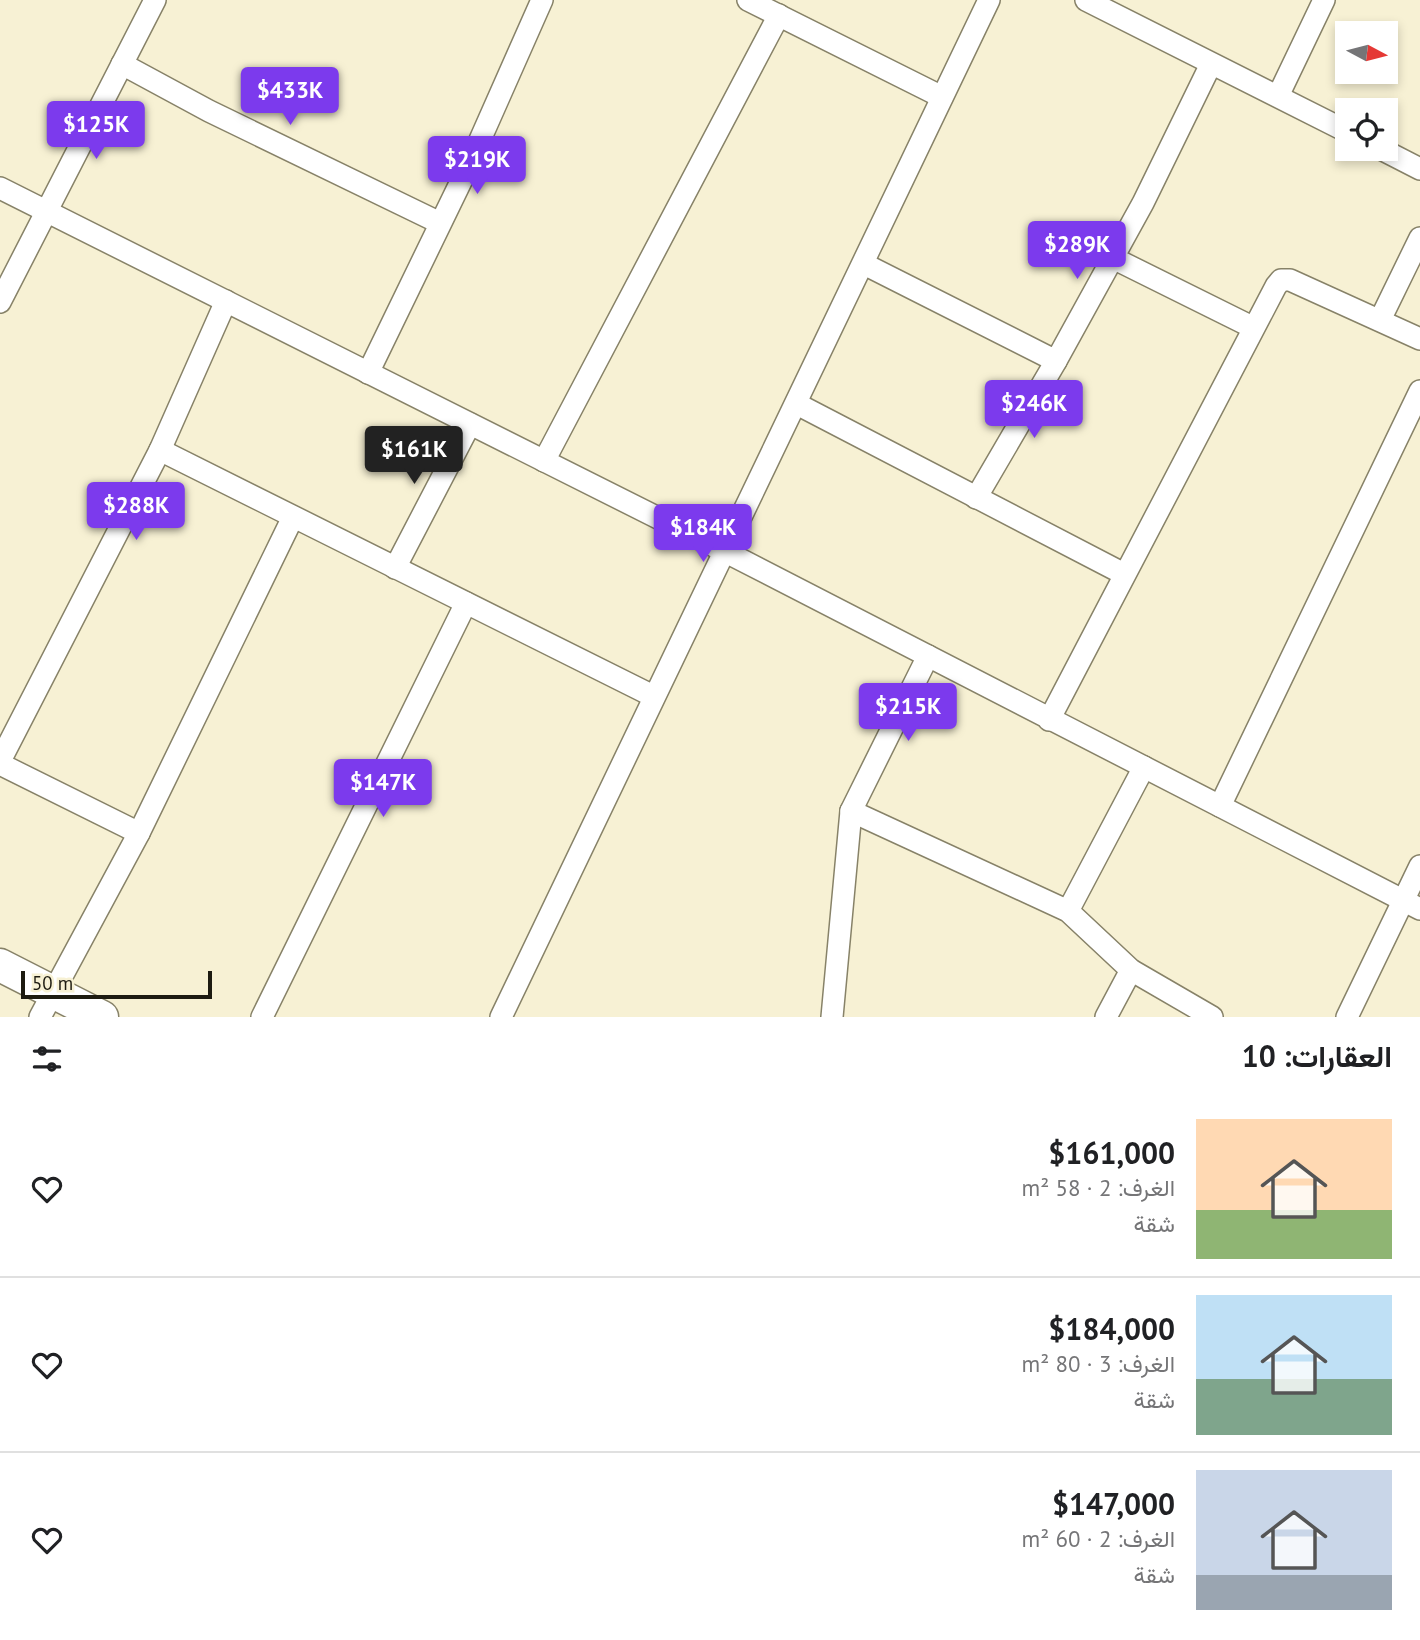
<!DOCTYPE html>
<html lang="ar">
<head>
<meta charset="utf-8">
<style>
	:root { --surface:#fff; --page:#f2f2f2; --text:#202124; --muted:#757577; --line:#e0e0e0; --accent:#7c3aed }
	body { margin:0; font-family:"PT Sans",Vazirmatn,sans-serif; background:var(--page); color:var(--text); direction:rtl; height:100vh; display:flex; flex-direction:column; font-size:26px; white-space:nowrap }
	* { box-sizing:border-box; margin:0 }
	p { font-size:23px; color:var(--muted) }
	.icon { flex:none; width:38px; height:38px; fill:none; stroke:currentColor; stroke-width:2; stroke-linecap:round; stroke-linejoin:round }
	.map { position:relative; height:1017px; overflow:hidden; direction:ltr }
	.drawer { display:flex; flex-direction:column; background:var(--surface); flex:1 }
	.drawer>* { flex:none }
	.needle { width:46px; rotate:97deg }
	.buttons { position:absolute; left:1335px; top:21px; display:grid; gap:14px }
	.buttons a { display:grid; place-items:center; width:63px; height:63px; border-radius:0px; background:var(--surface); box-shadow:0 4px 10px #0003; font-size:35px }
	.scale { position:absolute; left:21px; bottom:18px; width:191px; box-sizing:border-box; padding-left:7px; border:4px solid #1d1b11; border-top:0; font-size:19px; line-height:24px; white-space:nowrap; color:#1d1b11; -webkit-text-stroke:5px #f7f1d4; paint-order:stroke }
	.price { position:absolute; translate:-50% -60px; padding:0 16px; border-radius:7px; background:var(--accent); color:#fff; font-size:23px; line-height:46px; filter:drop-shadow(0 2px 4px #0008) }
	.price::after { content:''; position:absolute; left:50%; top:42px; width:21px; height:16px; margin-left:-10px; background:inherit; clip-path:polygon(0 0,100% 0,50% 100%) }
	.price.on { background:#222; color:#fff }
	ul { padding:0; list-style:none }
	li { display:flex; align-items:center; gap:21px; height:175px; padding:0 28px }
	li+li { border-top:2px solid var(--line) }
	li span { display:grid; place-items:center; flex:none; width:196px; height:140px; border-radius:0px; color:#555 }
	li>.icon { margin-inline-start:auto }
	span .icon { width:84px; height:84px; fill:#fffc; stroke-width:1 }
	li b { font-size:30px }
	h2 { display:flex; justify-content:space-between; align-items:center; height:84px; padding:0 28px; font-size:30px }
	.map>svg:first-child { display:block }
	.lines { fill:none; stroke-linecap:round; stroke-linejoin:round }
	.street-casing { stroke:#878268; stroke-width:24 }
	.secondary-casing { stroke:#878268; stroke-width:35 }
	.street { stroke:#fff; stroke-width:21 }
	.secondary { stroke:#fff; stroke-width:32 }
</style>
</head>
<body>
<div class="map">
<svg width="1420" height="1017" viewBox="0 0 1420 1017">
	<rect width="100%" height="100%" fill="#f7f1d4"/>
	<g class="lines">
		<defs>
			<g id="street">
				<path d="M 748,0 L 942,97"/>
				<path d="M 1086,0 L 1348,132"/>
				<path d="M 122,64 L 209,111 L 440,223"/>
				<path d="M 1278,96 L 1324,0"/>
				<path d="M 1381,149 L 1420,169"/>
				<path d="M 0,188 L 726,552 L 1420,909"/>
				<path d="M 1113,258 L 1252,327"/>
				<path d="M 864,264 L 1056,361 L 1143,203 L 1211,64"/>
				<path d="M 0,302 L 155,0"/>
				<path d="M 1380,320 L 1420,238"/>
				<path d="M 368,373 L 468,167 L 542,0"/>
				<path d="M 797,404 L 1124,574"/>
				<path d="M 160,450 L 653,696"/>
				<path d="M 544,461 L 779,15"/>
				<path d="M 976,498 L 1056,361"/>
				<path d="M 395,568 L 470,424"/>
				<path d="M 1049,720 L 1276,286 L 1281,280 L 1290,280 L 1420,339"/>
				<path d="M 0,761 L 160,450 L 226,301"/>
				<path d="M 0,764 L 139,833"/>
				<path d="M 1220,806 L 1420,391"/>
				<path d="M 851,811 L 1068,911 L 1131,970 L 1212,1017"/>
				<path d="M 1068,911 L 1144,767"/>
				<path d="M 40,1017 L 139,833 L 293,517"/>
				<path d="M 262,1017 L 466,603"/>
				<path d="M 501,1017 L 989,0"/>
				<path d="M 832,1017 L 851,811 L 928,656"/>
				<path d="M 1106,1017 L 1131,970"/>
				<path d="M 1347,1017 L 1420,866"/>
			</g>
			<path id="secondary" d="M 0,965 L 102,1017"/>
		</defs>
		<use href="#street" class="street-casing"/>
		<use href="#secondary" class="secondary-casing"/>
		<use href="#street" class="street"/>
		<use href="#secondary" class="secondary"/>
	</g>
</svg>
<div class="buttons">
<a><svg class="needle" viewBox="-14 -14 28 28"><path d="M0-13l5 13h-10z" fill="#e53935"/><path d="M0 13l5-13h-10z" fill="#757577"/></svg></a>
<a><svg class="icon" aria-label="locate" viewBox="0 0 24 24"><circle cx="12" cy="12" r="6"/><path d="M12 2v4M12 18v4M2 12h4M18 12h4"/></svg></a>
</div>
<div class="scale">50 m</div>
<b class="price" style="left:290px;top:127px">$433K</b>
<b class="price" style="left:96px;top:161px">$125K</b>
<b class="price" style="left:477px;top:196px">$219K</b>
<b class="price" style="left:1077px;top:281px">$289K</b>
<b class="price" style="left:1034px;top:440px">$246K</b>
<b class="price on" style="left:414px;top:486px">$161K</b>
<b class="price" style="left:136px;top:542px">$288K</b>
<b class="price" style="left:703px;top:564px">$184K</b>
<b class="price" style="left:908px;top:743px">$215K</b>
<b class="price" style="left:383px;top:819px">$147K</b>
</div>
<section class="drawer">
<h2>العقارات: 10<svg class="icon" aria-label="filters" viewBox="0 0 24 24"><path d="M4 7h16M4 17h16"/><circle cx="9" cy="7" r="2"/><circle cx="15" cy="17" r="2"/></svg></h2>
<ul>
<li><span style="background:linear-gradient(#ffd9b3 65%,#8fb573 0)"><svg class="icon" aria-label="home" viewBox="0 0 24 24"><path d="M3 11l9-7 9 7M6 9v11h12V9"/></svg></span><div><b>$161,000</b><p>الغرف: 2 · 58 m²</p><p>شقة</p></div><svg class="icon" aria-label="heart" viewBox="0 0 24 24"><path d="M12 20l-8-8c-3-5 5-10 8-4 3-6 11-1 8 4z"/></svg></li>
<li><span style="background:linear-gradient(#bfe0f5 60%,#7fa58c 0)"><svg class="icon" aria-label="home" viewBox="0 0 24 24"><path d="M3 11l9-7 9 7M6 9v11h12V9"/></svg></span><div><b>$184,000</b><p>الغرف: 3 · 80 m²</p><p>شقة</p></div><svg class="icon" aria-label="heart" viewBox="0 0 24 24"><path d="M12 20l-8-8c-3-5 5-10 8-4 3-6 11-1 8 4z"/></svg></li>
<li><span style="background:linear-gradient(#c9d6e8 75%,#9aa5b1 0)"><svg class="icon" aria-label="home" viewBox="0 0 24 24"><path d="M3 11l9-7 9 7M6 9v11h12V9"/></svg></span><div><b>$147,000</b><p>الغرف: 2 · 60 m²</p><p>شقة</p></div><svg class="icon" aria-label="heart" viewBox="0 0 24 24"><path d="M12 20l-8-8c-3-5 5-10 8-4 3-6 11-1 8 4z"/></svg></li>
</ul>
</section>
</body>
</html>
